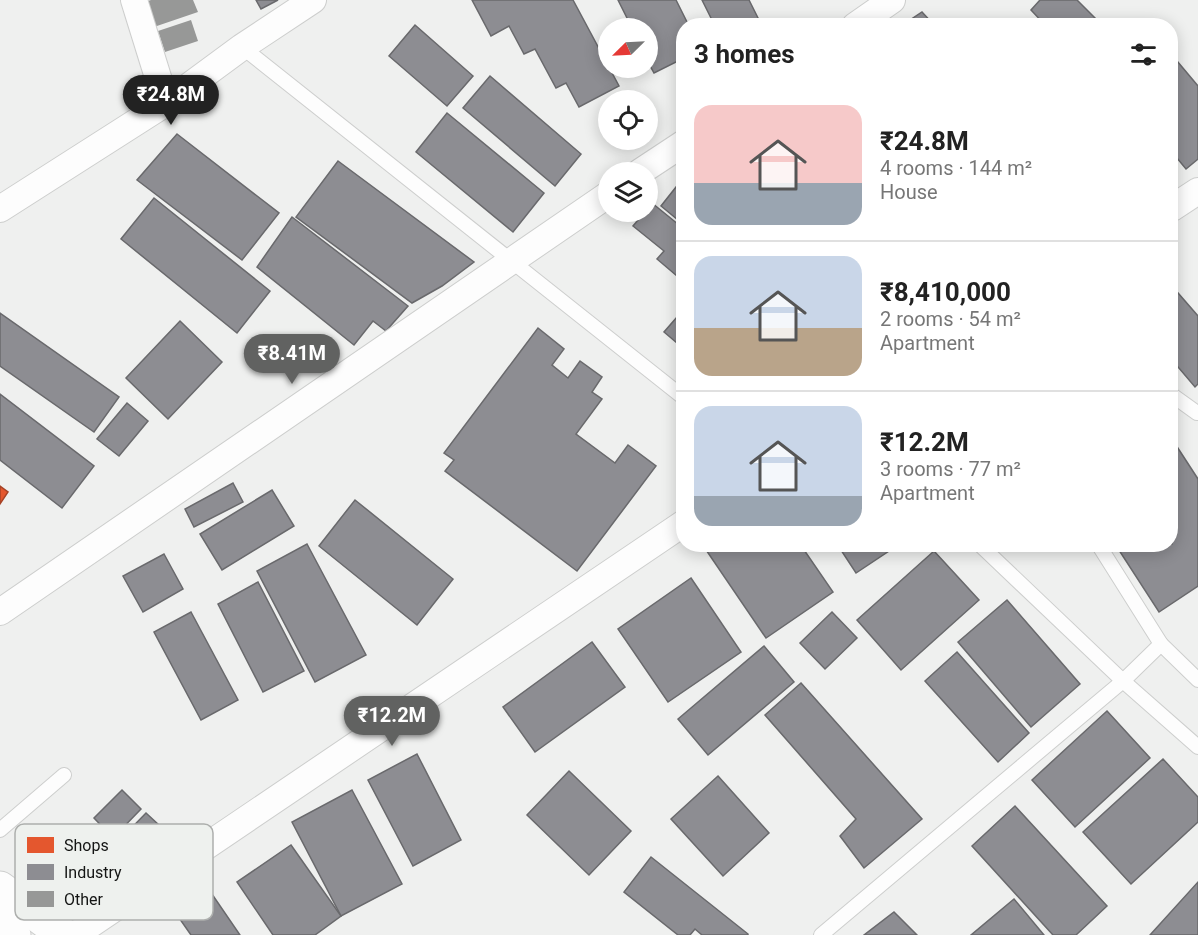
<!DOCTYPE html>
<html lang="en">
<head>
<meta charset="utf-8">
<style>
	:root { --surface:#fff; --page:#f6f6f6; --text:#222; --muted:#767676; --line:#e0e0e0; --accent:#616261 }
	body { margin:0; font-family:Roboto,sans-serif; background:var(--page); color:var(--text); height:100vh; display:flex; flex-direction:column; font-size:22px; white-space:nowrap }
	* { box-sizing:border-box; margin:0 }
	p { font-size:20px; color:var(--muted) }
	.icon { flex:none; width:33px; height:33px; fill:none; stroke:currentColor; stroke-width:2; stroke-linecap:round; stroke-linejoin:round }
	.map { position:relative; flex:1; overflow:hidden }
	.sheet { position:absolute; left:676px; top:18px; width:502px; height:534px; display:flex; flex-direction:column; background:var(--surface); border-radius:24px; box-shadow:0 3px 15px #0003 }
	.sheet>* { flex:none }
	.needle { width:39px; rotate:246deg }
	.buttons { position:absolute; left:598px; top:18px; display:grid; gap:12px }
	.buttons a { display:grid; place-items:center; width:60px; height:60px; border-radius:50%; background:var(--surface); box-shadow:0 3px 15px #0003; font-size:30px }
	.price { position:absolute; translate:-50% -51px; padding:0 14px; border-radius:21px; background:var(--accent); color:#fff; font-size:20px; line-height:39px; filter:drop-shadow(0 2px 3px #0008) }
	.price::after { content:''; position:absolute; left:50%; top:36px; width:18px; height:14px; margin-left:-9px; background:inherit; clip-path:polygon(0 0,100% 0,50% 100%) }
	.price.current { background:#222; color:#fff }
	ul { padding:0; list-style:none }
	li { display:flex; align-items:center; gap:18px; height:150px; padding:0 18px }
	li+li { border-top:2px solid var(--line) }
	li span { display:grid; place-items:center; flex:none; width:168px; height:120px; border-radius:18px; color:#555 }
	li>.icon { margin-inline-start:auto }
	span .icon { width:72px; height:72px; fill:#fffc; stroke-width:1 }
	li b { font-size:26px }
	h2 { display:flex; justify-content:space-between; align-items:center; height:72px; padding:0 18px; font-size:26px }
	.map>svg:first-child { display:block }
	.shops { fill:#e4572e; stroke:#a64326; stroke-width:1.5 }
	.industry { fill:#8d8d92; stroke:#69696c; stroke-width:1.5 }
	.building { fill:#979897 }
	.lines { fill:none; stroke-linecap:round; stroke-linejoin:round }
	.lane-casing { stroke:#cdcecd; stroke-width:16 }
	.street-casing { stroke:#cdcecd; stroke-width:28 }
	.secondary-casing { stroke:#cdcecd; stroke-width:35 }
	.lane { stroke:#fdfdfd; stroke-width:14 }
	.street { stroke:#fdfdfd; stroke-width:26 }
	.secondary { stroke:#fdfdfd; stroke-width:33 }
	.key { fill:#eef1ee; stroke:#adafad; stroke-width:1.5 }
	.key-label { font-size:16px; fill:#141514 }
</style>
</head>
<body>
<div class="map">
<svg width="1198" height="935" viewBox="0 0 1198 935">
	<rect width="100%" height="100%" fill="#eff0ef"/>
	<path class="shops" d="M 0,486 L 8,492 L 0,504 Z"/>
	<g class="industry">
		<path d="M 256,0 L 278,0 L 261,9 Z"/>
		<path d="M 472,0 L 573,0 L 619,86 L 579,107 L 566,83 L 556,88 L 535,49 L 524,54 L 509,26 L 491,36 Z"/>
		<path d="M 618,0 L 676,0 L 689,26 L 684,26 L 684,58 L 654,73 L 648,62 L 648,28 L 632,28 Z"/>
		<path d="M 702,0 L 749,0 L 762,26 L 715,26 Z"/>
		<path d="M 1040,0 L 1077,0 L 1103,26 L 1046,26 L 1031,10 Z"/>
		<path d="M 922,12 L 935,26 L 901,26 Z"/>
		<path d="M 415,25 L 473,76 L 447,106 L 389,56 Z"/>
		<path d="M 1172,55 L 1198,86 L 1198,159 L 1186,169 L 1172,152 Z"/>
		<path d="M 490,76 L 581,154 L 555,186 L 463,108 Z"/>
		<path d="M 447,113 L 544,193 L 513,232 L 416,152 Z"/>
		<path d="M 177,134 L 279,213 L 242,260 L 137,180 Z"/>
		<path d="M 338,161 L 474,262 L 442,286 L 412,303 L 296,217 Z"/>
		<path d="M 684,177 L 684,225 L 661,206 Z"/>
		<path d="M 154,198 L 270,291 L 237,333 L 121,239 Z"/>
		<path d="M 652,203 L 684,229 L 684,282 L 657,259 L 664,251 L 633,226 L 645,212 L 648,212 L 648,208 Z"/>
		<path d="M 292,217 L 408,306 L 386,331 L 373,321 L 354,345 L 257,267 Z"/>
		<path d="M 1172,286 L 1198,316 L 1198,384 L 1195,387 L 1173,361 L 1172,362 Z"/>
		<path d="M 684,309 L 684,349 L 664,332 Z"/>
		<path d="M 0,313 L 119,397 L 94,432 L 0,366 Z"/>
		<path d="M 180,321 L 222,362 L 168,419 L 126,378 Z"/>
		<path d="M 538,328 L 564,349 L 552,365 L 568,378 L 580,361 L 602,377 L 592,392 L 602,399 L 576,434 L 615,463 L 628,445 L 656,466 L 577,571 L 445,471 L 454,460 L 444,453 Z"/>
		<path d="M 0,394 L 94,466 L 62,508 L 0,460 Z"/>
		<path d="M 127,403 L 148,421 L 119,456 L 97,439 Z"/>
		<path d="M 1172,439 L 1198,479 L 1198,586 L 1159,612 L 1115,544 L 1172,544 Z"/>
		<path d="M 233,483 L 243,502 L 194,527 L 185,509 Z"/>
		<path d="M 272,490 L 294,526 L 222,570 L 200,534 Z"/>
		<path d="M 355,500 L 453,579 L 417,625 L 319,546 Z"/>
		<path d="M 307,544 L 366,655 L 315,682 L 257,571 Z"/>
		<path d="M 702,544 L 800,544 L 833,592 L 766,638 Z"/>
		<path d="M 837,544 L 893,544 L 895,547 L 856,573 Z"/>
		<path d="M 934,551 L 979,600 L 901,670 L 857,620 Z"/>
		<path d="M 164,554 L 183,589 L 143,612 L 123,576 Z"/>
		<path d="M 691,578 L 741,652 L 668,702 L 618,629 Z"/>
		<path d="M 258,582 L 304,671 L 263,692 L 218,604 Z"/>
		<path d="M 1007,600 L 1080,684 L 1031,727 L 958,642 Z"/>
		<path d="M 191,612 L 238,700 L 201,720 L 154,632 Z"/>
		<path d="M 832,612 L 857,638 L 825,669 L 800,643 Z"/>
		<path d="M 592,642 L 625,687 L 535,752 L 503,707 Z"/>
		<path d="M 764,646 L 794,682 L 708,755 L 678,719 Z"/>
		<path d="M 957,652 L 1029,733 L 998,762 L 925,681 Z"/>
		<path d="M 801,683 L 922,819 L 864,868 L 840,836 L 856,819 L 765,715 Z"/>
		<path d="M 1107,711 L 1150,758 L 1075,827 L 1032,780 Z"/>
		<path d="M 417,754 L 461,840 L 413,866 L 368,780 Z"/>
		<path d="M 1163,759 L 1198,797 L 1198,822 L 1131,884 L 1083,832 Z"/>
		<path d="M 569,771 L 631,831 L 589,875 L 527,815 Z"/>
		<path d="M 718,776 L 769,833 L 723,876 L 671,819 Z"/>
		<path d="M 122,790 L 141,809 L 113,838 L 94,818 Z"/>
		<path d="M 352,790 L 402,884 L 341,916 L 292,822 Z"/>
		<path d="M 1015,806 L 1107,906 L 1076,935 L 1053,935 L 972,846 Z"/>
		<path d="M 146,813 L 159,825 L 122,864 L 109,851 Z"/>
		<path d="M 291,845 L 341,916 L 315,935 L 273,935 L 237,882 Z"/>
		<path d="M 651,857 L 748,934 L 748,935 L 702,935 L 695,929 L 690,935 L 678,935 L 624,892 Z"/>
		<path d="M 203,881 L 240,935 L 191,935 L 170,905 Z"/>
		<path d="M 1198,882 L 1198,935 L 1150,935 Z"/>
		<path d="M 1014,899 L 1044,935 L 971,935 Z"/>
		<path d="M 894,912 L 917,935 L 864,935 Z"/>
	</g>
	<g class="building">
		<path d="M 151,0 L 193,0 L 198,12 L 151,28 L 142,3 Z"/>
		<path d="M 191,20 L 198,41 L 165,52 L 158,31 Z"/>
	</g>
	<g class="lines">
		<defs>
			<g id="lane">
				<path d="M 242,47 L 684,398"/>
				<path d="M 1172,395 L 1197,413"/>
				<path d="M 979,544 L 1123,681 L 1198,747"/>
				<path d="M 1161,644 L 1198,680"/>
				<path d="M 0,830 L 64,775"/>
				<path d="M 821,935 L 1123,681 L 1161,644 L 1098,544"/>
			</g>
			<g id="street">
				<path d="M 134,0 L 166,103"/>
				<path d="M 855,26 L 892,0"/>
				<path d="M 640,172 L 684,143"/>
				<path d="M 1172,208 L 1198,191"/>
				<path d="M 0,209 L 166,103 L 242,47 L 313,0"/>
				<path d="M 0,612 L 609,194"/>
				<path d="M 75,935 L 684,523"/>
			</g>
			<g id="secondary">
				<path d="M 0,888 L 64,935"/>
				<path d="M 0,924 L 14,935"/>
			</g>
		</defs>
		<use href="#lane" class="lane-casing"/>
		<use href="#street" class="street-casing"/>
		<use href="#secondary" class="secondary-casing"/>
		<use href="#lane" class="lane"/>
		<use href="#street" class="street"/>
		<use href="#secondary" class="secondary"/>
	</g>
	<rect x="15" y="824" width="198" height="96" rx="9" class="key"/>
	<rect x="27" y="837" width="27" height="16" fill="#e4572e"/>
	<rect x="27" y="864" width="27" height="16" fill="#8d8d92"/>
	<rect x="27" y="891" width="27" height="16" fill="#979897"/>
	<g class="key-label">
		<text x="64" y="851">Shops</text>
		<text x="64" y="878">Industry</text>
		<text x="64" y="905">Other</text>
	</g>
</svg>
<div class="buttons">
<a><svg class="needle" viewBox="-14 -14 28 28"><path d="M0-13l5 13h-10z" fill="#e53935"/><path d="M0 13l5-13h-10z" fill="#767676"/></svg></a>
<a><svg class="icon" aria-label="locate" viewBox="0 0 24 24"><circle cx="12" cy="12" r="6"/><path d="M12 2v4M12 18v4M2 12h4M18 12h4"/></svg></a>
<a><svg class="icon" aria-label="layers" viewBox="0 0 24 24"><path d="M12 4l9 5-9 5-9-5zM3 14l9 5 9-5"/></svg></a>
</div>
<b class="price current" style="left:171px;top:126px">₹24.8M</b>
<b class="price" style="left:292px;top:385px">₹8.41M</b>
<b class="price" style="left:392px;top:747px">₹12.2M</b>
<section class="sheet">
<h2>3 homes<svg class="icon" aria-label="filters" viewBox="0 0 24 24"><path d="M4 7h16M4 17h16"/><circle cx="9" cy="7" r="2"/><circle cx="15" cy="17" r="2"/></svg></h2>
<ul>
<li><span style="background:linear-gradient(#f6c9c9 65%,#9aa5b1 0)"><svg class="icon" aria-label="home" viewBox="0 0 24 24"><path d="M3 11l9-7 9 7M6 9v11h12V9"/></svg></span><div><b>₹24.8M</b><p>4 rooms · 144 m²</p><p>House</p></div></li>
<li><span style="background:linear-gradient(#c9d6e8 60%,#b9a48a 0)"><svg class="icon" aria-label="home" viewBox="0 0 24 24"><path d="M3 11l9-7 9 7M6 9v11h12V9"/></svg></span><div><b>₹8,410,000</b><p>2 rooms · 54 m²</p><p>Apartment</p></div></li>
<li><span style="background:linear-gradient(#c9d6e8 75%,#9aa5b1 0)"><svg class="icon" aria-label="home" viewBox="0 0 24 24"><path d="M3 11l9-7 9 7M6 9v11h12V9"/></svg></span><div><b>₹12.2M</b><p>3 rooms · 77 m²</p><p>Apartment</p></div></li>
</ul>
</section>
</div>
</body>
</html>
